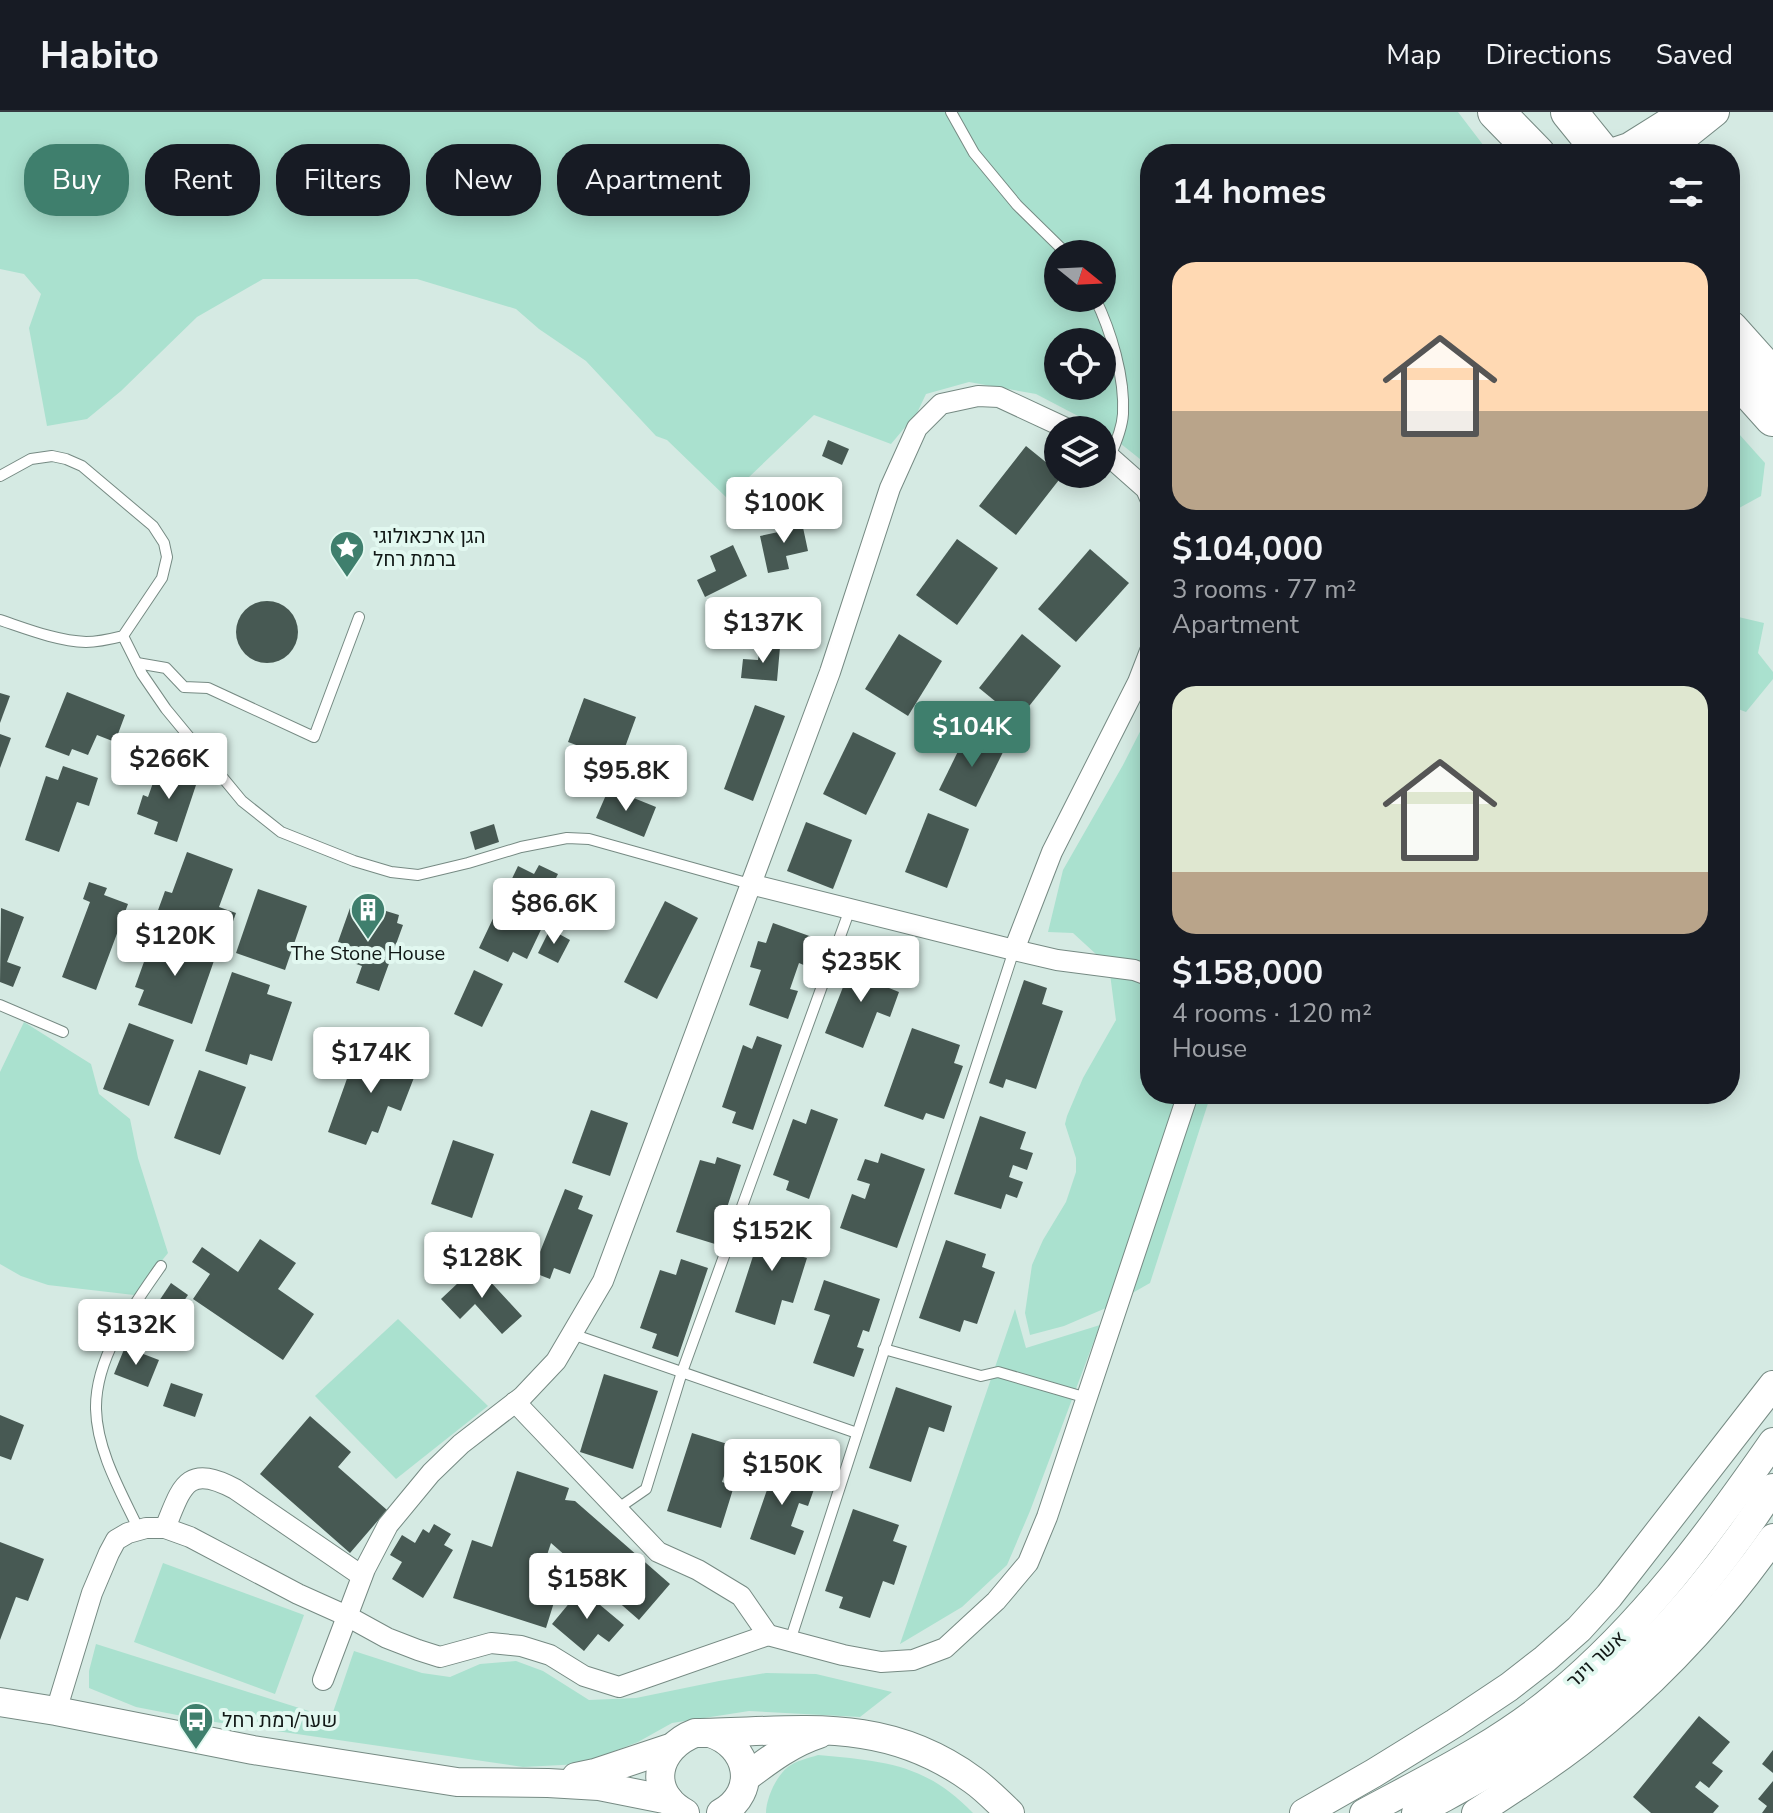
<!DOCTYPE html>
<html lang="en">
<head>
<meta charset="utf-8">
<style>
	:root { --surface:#171b24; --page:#242831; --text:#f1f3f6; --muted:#9ea1a6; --line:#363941; --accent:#3f7f6d }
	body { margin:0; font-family:"Nunito Sans",Heebo,sans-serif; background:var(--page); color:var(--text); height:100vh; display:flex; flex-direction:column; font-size:30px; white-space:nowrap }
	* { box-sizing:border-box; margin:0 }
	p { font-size:26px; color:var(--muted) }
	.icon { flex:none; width:44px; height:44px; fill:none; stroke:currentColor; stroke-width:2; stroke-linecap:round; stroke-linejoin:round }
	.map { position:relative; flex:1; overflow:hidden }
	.details { position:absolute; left:1140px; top:32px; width:600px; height:960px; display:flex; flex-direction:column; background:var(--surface); border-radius:32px; box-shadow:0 4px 20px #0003 }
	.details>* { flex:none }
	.hud { position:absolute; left:24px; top:32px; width:760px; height:72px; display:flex; gap:16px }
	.needle { width:52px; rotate:108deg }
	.fabs { position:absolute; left:1044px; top:128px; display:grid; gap:16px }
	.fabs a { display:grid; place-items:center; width:72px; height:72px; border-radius:50%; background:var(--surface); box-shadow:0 4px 20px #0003; font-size:40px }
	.price { position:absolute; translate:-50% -68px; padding:0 18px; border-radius:8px; background:#fff; color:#222; font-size:26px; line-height:52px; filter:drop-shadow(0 2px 4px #0008) }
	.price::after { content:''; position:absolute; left:50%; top:48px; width:24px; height:18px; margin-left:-12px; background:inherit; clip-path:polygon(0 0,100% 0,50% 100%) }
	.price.on { background:var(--accent); color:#fff }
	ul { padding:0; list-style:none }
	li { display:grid; align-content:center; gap:16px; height:424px; padding:0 32px }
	li span { display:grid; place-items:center; height:248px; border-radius:24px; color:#555 }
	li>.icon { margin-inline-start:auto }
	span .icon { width:144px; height:144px; fill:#fffc; stroke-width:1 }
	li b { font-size:34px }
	h2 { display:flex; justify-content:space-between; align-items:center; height:96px; padding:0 32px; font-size:34px }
	.tag { padding:0 28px; border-radius:32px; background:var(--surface); box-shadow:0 4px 20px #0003; font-size:28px; line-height:72px }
	.tag.on { background:var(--accent); color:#fff }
	header { display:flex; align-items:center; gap:48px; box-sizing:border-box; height:112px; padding:0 40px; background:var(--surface); border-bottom:2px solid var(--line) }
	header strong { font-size:38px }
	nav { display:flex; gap:44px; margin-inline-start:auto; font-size:28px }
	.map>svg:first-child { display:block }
	.green { fill:#aae1cf; fill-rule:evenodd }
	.building { fill:#475953 }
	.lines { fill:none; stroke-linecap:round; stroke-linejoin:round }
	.lane-casing { stroke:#768a83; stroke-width:12 }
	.street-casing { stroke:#768a83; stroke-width:22 }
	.secondary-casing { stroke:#768a83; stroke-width:30 }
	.highway-casing { stroke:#768a83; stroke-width:38 }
	.lane { stroke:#fff; stroke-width:10 }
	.street { stroke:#fff; stroke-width:20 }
	.secondary { stroke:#fff; stroke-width:28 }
	.highway { stroke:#fff; stroke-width:36 }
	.labels { text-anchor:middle; stroke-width:8; stroke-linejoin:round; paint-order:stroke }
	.poi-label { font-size:20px; fill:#111816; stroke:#e2f8f0; text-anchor:start }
	.street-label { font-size:20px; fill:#111816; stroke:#e2f8f0 }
</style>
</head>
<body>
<header>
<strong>Habito</strong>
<nav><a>Map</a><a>Directions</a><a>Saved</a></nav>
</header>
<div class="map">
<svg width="1773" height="1701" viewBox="0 0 1773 1701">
	<rect width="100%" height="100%" fill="#d5eae3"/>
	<g class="green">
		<path d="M 0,0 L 1458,0 L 1490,42 L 1150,42 L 1150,355 L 1101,316 L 1036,282 L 969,270 L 926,282 L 917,301 L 891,332 L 814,303 L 727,386 L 667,328 L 656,324 L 586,249 L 539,217 L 516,197 L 417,167 L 263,167 L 197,205 L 121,279 L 87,307 L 47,314 L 29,216 L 41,182 L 24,162 L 0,157 ZM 1058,142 L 1102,142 L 1102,186 L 1058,186 ZM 1058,230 L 1102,230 L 1102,274 L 1058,274 Z"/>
		<path d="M 1730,312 L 1765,351 L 1761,384 L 1730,401 Z"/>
		<path d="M 1730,503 L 1764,511 L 1758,541 L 1773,560 L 1773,567 L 1746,600 L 1730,594 Z"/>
		<path d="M 1150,600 L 1150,982 L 1211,982 L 1150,1171 L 1106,1196 L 1064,1214 L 1030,1223 L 1025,1201 L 1032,1153 L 1043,1128 L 1066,1090 L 1076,1060 L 1076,1046 L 1065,1012 L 1067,1004 L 1083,966 L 1116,908 L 1109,854 L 1073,821 L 1048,820 L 1063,758 L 1123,653 Z"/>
		<path d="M 24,910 L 91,952 L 99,982 L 130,1007 L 138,1046 L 168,1141 L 134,1183 L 48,1173 L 21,1164 L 0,1152 L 0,960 Z"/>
		<path d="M 1015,1197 L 1026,1236 L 1100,1213 L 1030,1399 L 1007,1453 L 962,1495 L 900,1532 Z"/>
		<path d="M 398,1207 L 488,1294 L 396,1367 L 315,1284 Z"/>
		<path d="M 163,1451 L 304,1503 L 275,1582 L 134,1530 Z"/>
		<path d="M 96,1532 L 331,1606 L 354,1539 L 422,1561 L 450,1565 L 480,1552 L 516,1549 L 543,1559 L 589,1588 L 636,1586 L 719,1569 L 766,1561 L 816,1562 L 892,1580 L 860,1605 L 749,1599 L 672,1611 L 638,1630 L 581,1652 L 523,1655 L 208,1609 L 136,1595 L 89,1576 L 89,1559 Z"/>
		<path d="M 818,1643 C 882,1649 925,1651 973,1701 L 766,1701 C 766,1687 776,1664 788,1655 C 795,1649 809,1646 818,1643 Z"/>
	</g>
	<g class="building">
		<path d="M 828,328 L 849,337 L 842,353 L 822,344 Z"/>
		<path d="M 1026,334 L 1058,360 L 1058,362 L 1062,364 L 1016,423 L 979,394 Z"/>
		<path d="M 801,406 L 808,439 L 786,444 L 789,457 L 768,461 L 760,424 L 783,419 L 781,410 Z"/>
		<path d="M 957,427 L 998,456 L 957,513 L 916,483 Z"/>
		<path d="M 733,433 L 747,464 L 705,485 L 697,468 L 716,459 L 710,444 Z"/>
		<path d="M 1090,437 L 1129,471 L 1076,530 L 1038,497 Z"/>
		<circle cx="267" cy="520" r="31"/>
		<path d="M 899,522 L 942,549 L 908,604 L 865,577 Z"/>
		<path d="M 1022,522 L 1061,554 L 1018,608 L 979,576 Z"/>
		<path d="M 760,533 L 780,535 L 777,569 L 741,566 L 743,547 L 758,548 Z"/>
		<path d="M 67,580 L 125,603 L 115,630 L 97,623 L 88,643 L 72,637 L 69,644 L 45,635 Z"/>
		<path d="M 0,581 L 10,584 L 0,611 Z"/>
		<path d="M 584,586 L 636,605 L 620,649 L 568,630 Z"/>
		<path d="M 755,593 L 785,604 L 753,689 L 724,677 Z"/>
		<path d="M 968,619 L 1005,636 L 976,695 L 939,678 Z"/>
		<path d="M 853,620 L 896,641 L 866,703 L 823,682 Z"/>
		<path d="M 0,622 L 11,626 L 0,656 Z"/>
		<path d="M 160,651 L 199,664 L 177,730 L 154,722 L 158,710 L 137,702 L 143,683 L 148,685 Z"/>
		<path d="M 63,654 L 98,666 L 89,694 L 77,690 L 59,740 L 25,728 L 46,664 L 58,668 Z"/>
		<path d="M 609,676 L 656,695 L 644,725 L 596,706 Z"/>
		<path d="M 928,701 L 969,717 L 947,776 L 905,760 Z"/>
		<path d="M 806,710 L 852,728 L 833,777 L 787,759 Z"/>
		<path d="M 494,712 L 499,730 L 475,738 L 470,720 Z"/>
		<path d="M 187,740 L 233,757 L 219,795 L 236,801 L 224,835 L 166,814 L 169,805 L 157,801 L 165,779 L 172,781 Z"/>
		<path d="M 539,753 L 558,762 L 550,778 L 558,782 L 527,847 L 513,840 L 508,850 L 479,836 L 518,754 L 534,762 Z"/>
		<path d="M 89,770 L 107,776 L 104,783 L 128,792 L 96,878 L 62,865 L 90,790 L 83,787 Z"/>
		<path d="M 258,777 L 307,794 L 285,858 L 236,841 Z"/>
		<path d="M 665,789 L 698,806 L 657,887 L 624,870 Z"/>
		<path d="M 1,796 L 24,805 L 7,850 L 21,855 L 13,875 L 0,870 Z"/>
		<path d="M 350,796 L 383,808 L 386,799 L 399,803 L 397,811 L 403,813 L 379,879 L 356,871 L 362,854 L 333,844 Z"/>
		<path d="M 773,811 L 815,826 L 806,854 L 799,851 L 790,877 L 798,879 L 788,907 L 749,893 L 761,858 L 750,855 L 758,829 L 766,831 Z"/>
		<path d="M 550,817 L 570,828 L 558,851 L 538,841 Z"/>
		<path d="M 164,822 L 217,840 L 192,912 L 138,893 L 144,878 L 135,875 L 150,833 L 159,836 Z"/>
		<path d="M 854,847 L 889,861 L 884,874 L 899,880 L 890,905 L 877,900 L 863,936 L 825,921 Z"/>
		<path d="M 474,858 L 503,872 L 482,915 L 454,902 Z"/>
		<path d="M 232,860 L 270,873 L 267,882 L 292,890 L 272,949 L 250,942 L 247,953 L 205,939 Z"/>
		<path d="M 1024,868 L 1047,876 L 1042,892 L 1063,899 L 1036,977 L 1006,967 L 1003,976 L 989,971 Z"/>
		<path d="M 129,911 L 174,928 L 149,994 L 103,977 Z"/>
		<path d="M 912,916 L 960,933 L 954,951 L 963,954 L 944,1007 L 926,1001 L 923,1008 L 884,994 Z"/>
		<path d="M 757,924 L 782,933 L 753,1018 L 732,1011 L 736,1000 L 722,995 L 743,933 L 752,937 Z"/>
		<path d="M 373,931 L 396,939 L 395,943 L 406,947 L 402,958 L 415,963 L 401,999 L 388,994 L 378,1021 L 372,1019 L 366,1033 L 328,1020 L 349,961 L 361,965 Z"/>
		<path d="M 199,958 L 246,975 L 220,1043 L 174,1026 Z"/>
		<path d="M 811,997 L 838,1007 L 809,1087 L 786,1078 L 789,1069 L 773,1063 L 793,1007 L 806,1012 Z"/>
		<path d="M 591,998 L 628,1011 L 610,1064 L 572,1051 Z"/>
		<path d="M 980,1004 L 1026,1020 L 1020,1037 L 1033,1041 L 1027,1058 L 1013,1053 L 1009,1065 L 1023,1070 L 1017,1086 L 1006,1082 L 1001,1097 L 954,1082 Z"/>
		<path d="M 453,1028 L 494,1042 L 472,1106 L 431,1092 Z"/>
		<path d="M 881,1041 L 925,1057 L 897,1136 L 840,1116 L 852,1082 L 865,1087 L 870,1072 L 857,1068 L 865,1047 L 878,1051 Z"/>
		<path d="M 717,1045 L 741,1053 L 715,1132 L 676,1120 L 700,1048 L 715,1052 Z"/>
		<path d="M 565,1077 L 583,1084 L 578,1097 L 593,1103 L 570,1162 L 554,1156 L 550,1167 L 532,1160 Z"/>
		<path d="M 765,1107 L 804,1120 L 796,1143 L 807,1146 L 793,1191 L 782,1188 L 775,1213 L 735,1200 Z"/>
		<path d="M 260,1127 L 296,1151 L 278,1177 L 314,1202 L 283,1248 L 193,1187 L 210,1162 L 192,1150 L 202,1135 L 238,1160 Z"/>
		<path d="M 946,1128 L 986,1142 L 982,1155 L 995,1160 L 977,1212 L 964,1208 L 960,1220 L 919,1206 Z"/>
		<path d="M 681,1147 L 708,1156 L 678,1245 L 652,1236 L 657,1222 L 640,1216 L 660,1158 L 676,1163 Z"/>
		<path d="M 476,1154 L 522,1204 L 502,1222 L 475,1192 L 460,1207 L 441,1187 Z"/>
		<path d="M 824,1168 L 880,1187 L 869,1220 L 863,1218 L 857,1235 L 864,1237 L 854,1265 L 813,1251 L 830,1203 L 814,1198 Z"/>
		<path d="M 171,1171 L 188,1183 L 170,1209 L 153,1198 Z"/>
		<path d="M 125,1235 L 159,1248 L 148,1275 L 114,1262 Z"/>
		<path d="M 604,1262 L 658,1279 L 633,1357 L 580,1340 Z"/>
		<path d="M 171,1271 L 203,1282 L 195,1305 L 163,1294 Z"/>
		<path d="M 896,1275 L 952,1294 L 944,1320 L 929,1315 L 911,1370 L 869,1356 Z"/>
		<path d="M 0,1303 L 24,1313 L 11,1348 L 0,1344 Z"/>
		<path d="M 310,1304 L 351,1340 L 338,1355 L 387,1398 L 350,1441 L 260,1362 Z"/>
		<path d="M 692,1321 L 734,1334 L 722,1370 L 734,1374 L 721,1416 L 667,1399 Z"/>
		<path d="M 769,1348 L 818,1366 L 808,1394 L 799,1391 L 791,1414 L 804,1419 L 795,1443 L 750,1427 L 768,1375 L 760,1373 Z"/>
		<path d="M 517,1359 L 569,1376 L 565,1388 L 575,1389 L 670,1472 L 639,1508 L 551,1431 L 545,1449 L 565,1455 L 546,1516 L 453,1486 L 472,1428 L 492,1435 Z"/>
		<path d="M 853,1397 L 899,1413 L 893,1429 L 907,1434 L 894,1473 L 883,1469 L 870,1506 L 839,1496 L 843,1485 L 825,1479 Z"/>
		<path d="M 434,1412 L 451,1422 L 444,1433 L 453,1438 L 423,1486 L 392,1467 L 402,1450 L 390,1443 L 402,1423 L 415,1431 L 423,1417 L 429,1421 Z"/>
		<path d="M 0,1430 L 44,1447 L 28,1489 L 16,1485 L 0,1528 Z"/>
		<path d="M 581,1477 L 624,1513 L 609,1530 L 598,1522 L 584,1539 L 552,1512 Z"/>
		<path d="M 1699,1604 L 1730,1630 L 1712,1651 L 1723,1659 L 1709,1676 L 1700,1669 L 1695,1675 L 1719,1694 L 1713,1701 L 1651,1701 L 1633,1685 Z"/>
		<path d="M 1773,1638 L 1773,1661 L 1762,1652 Z"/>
		<path d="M 1773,1669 L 1773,1701 L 1762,1701 L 1767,1694 L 1758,1687 Z"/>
	</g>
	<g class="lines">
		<defs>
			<g id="lane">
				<path d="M 951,0 L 974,41 L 1017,93 L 1067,142"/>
				<path d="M 1095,186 C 1111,219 1125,265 1123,302 C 1122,317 1116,331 1110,344"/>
				<path d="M 0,364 L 31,347 L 52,344 L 66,347 L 82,354 L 153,414 L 164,431 L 167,445 L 162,466 L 123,524 C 111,527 98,530 86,530 C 57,529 27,517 0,508"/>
				<path d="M 123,524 L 142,562 L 166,597 L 242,689 L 281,720 L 354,749 L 391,760 L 418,763 L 468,751 L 521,735 L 567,726 L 589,727 L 750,772"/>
				<path d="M 137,551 L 166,556 L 184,575 L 208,576 L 314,625 L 359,505"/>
				<path d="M 0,893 L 63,920"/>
				<path d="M 572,1222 L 857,1321"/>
				<path d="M 884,1237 L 981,1264 L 998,1260 L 1087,1286"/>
				<path d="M 617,1397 L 646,1377 L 682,1260 L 850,797"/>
				<path d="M 139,1418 C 121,1380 97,1339 96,1297 C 95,1245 133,1194 161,1154"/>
				<path d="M 790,1529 L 1014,838"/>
			</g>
			<g id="street">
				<path d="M 1102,338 L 1146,377 L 1150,386"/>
				<path d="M 750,772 L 1014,838 L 1057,848 L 1134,858 L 1150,864"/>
				<path d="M 1014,838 L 1052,740 L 1138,570 L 1150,539"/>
				<path d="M 515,1290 L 658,1440 L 698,1458 L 741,1484 L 768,1523"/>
				<path d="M 165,1416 C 182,1375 186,1351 235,1377 L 362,1464"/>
				<path d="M 323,1568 L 365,1457 L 388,1413 L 431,1361 L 461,1332 L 522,1285 L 556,1249 L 603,1169 L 830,560 L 890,376 L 917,316 L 941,292 L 978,284 L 999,285 L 1070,318"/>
				<path d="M 56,1599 L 92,1481 L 109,1441 L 116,1428 L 128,1421 L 146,1416 L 165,1416 L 190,1425 L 298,1482 L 347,1504 L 387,1526 L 418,1538 L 440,1545 L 491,1531 L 521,1534 L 550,1543 L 584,1564 L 619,1575 L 768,1523 L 843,1543 L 881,1550 L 913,1548 L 945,1536 L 996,1489 L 1028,1451 L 1047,1405 L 1188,982"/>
			</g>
			<g id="secondary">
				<path d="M 1602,40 L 1614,40 L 1629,35 L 1685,0"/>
				<path d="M 1659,42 L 1680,28 L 1715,0"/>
				<path d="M 0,1590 L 56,1599 L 253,1638 L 457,1670 L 548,1671 L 599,1674 L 669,1688"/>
				<path d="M 710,1621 C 749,1633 759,1680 721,1701"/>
				<path d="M 576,1665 L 595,1661 L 670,1636"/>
				<path d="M 745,1666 C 769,1648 791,1631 819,1622"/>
				<path d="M 685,1701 C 646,1679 656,1636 695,1621 C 798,1620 883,1602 973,1668 C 986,1677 998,1690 1010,1701"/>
				<path d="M 1304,1701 L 1374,1661 L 1455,1611 L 1509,1575 L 1545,1547 L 1579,1517 L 1609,1484 L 1773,1273"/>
				<path d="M 1364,1701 C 1429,1666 1499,1632 1556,1584 C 1643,1512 1709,1422 1773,1330"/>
				<path d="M 1416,1701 C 1457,1678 1499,1657 1537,1630 C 1633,1562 1710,1473 1773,1376"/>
				<path d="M 1476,1701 C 1521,1672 1566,1643 1607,1608 C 1668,1557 1727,1492 1773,1426"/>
			</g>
			<g id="highway">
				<path d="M 1496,0 L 1537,42"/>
				<path d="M 1569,0 L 1603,42"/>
				<path d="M 1730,217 L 1773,265"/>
				<path d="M 1730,258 L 1773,306"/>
			</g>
		</defs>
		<use href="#lane" class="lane-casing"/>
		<use href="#street" class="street-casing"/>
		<use href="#secondary" class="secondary-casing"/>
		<use href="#highway" class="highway-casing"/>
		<use href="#lane" class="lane"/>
		<use href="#street" class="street"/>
		<use href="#secondary" class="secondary"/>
		<use href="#highway" class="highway"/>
	</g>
	<defs>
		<symbol id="sight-pin" viewBox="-11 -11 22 30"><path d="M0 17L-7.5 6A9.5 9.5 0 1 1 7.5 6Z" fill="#3f7f6d" stroke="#e2f8f0"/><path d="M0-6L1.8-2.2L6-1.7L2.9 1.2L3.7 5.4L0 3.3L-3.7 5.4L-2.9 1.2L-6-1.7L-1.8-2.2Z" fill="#fff"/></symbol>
		<symbol id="building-pin" viewBox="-11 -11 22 30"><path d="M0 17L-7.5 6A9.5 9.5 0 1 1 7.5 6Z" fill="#3f7f6d" stroke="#e2f8f0"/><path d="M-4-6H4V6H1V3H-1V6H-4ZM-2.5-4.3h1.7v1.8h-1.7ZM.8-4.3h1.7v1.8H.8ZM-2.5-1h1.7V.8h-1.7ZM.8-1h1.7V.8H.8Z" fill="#fff"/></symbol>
		<symbol id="bus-pin" viewBox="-11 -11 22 30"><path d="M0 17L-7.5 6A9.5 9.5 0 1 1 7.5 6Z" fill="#3f7f6d" stroke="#e2f8f0"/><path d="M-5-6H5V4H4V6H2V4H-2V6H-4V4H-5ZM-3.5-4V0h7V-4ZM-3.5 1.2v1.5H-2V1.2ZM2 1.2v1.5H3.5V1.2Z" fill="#fff"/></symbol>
	</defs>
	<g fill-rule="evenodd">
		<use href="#sight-pin" x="327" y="416" width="40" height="54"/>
		<use href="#building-pin" x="348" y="778" width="40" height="54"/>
		<use href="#bus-pin" x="176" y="1588" width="40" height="54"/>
	</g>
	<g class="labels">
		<g class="poi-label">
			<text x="373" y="431">הגן ארכאולוגי<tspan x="373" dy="23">ברמת רחל</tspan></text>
			<text x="368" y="848" text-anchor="middle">The Stone House</text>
			<text x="222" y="1615">שער/רמת רחל</text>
		</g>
		<g class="street-label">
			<text transform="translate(1596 1547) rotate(-43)" y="7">אשר וינר</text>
		</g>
	</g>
</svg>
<div class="fabs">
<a><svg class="needle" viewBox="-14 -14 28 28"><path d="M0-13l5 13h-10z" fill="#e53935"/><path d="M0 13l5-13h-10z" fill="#9ea1a6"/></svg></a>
<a><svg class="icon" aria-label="locate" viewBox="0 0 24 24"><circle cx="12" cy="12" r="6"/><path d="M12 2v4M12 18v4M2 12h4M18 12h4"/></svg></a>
<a><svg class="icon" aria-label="layers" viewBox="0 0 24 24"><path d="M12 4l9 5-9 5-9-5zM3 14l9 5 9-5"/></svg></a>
</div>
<b class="price" style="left:784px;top:433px">$100K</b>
<b class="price" style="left:763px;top:553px">$137K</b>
<b class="price on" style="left:972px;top:657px">$104K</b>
<b class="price" style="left:169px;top:689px">$266K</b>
<b class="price" style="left:626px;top:701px">$95.8K</b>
<b class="price" style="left:554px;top:834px">$86.6K</b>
<b class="price" style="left:175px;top:866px">$120K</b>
<b class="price" style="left:861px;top:892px">$235K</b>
<b class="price" style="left:371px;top:983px">$174K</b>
<b class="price" style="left:772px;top:1161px">$152K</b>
<b class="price" style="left:482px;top:1188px">$128K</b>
<b class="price" style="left:136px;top:1255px">$132K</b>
<b class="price" style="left:782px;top:1395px">$150K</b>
<b class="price" style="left:587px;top:1509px">$158K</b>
<div class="hud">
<a class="tag on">Buy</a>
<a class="tag">Rent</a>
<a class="tag">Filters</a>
<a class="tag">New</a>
<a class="tag">Apartment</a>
</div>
<section class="details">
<h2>14 homes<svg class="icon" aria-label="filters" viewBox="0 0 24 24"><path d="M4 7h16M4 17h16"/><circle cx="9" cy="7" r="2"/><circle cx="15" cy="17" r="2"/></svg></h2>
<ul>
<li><span style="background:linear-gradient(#ffd9b3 60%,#b9a48a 0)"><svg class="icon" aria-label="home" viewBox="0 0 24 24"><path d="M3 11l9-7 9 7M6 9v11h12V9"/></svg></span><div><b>$104,000</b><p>3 rooms · 77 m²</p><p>Apartment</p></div></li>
<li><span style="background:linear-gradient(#dfe7d0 75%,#b9a48a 0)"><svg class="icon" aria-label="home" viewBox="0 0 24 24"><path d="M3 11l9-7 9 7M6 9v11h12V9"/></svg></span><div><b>$158,000</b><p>4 rooms · 120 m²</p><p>House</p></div></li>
</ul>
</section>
</div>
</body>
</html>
